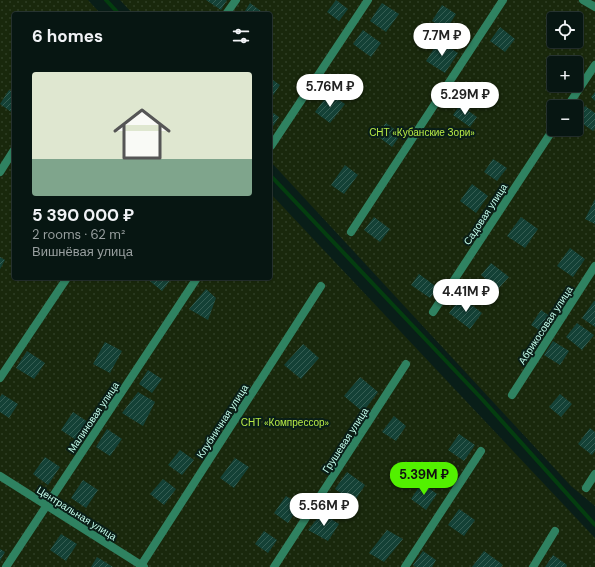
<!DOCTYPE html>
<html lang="en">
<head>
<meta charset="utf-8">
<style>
	:root { --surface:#071612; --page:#152320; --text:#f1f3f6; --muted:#989f9f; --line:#283532; --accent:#52f100 }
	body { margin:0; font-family:"DM Sans",sans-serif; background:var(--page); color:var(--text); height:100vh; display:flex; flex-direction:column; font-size:15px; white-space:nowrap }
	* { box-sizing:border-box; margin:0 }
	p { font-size:13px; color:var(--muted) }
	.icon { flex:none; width:22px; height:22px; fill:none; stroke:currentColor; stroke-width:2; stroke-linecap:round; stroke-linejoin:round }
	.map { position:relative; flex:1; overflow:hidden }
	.details { position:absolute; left:12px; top:12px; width:260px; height:268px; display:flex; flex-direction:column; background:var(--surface); border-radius:4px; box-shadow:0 1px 3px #0004,0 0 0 1px var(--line) }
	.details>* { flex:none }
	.controls { position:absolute; left:547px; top:12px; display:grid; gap:8px }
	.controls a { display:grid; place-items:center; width:36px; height:36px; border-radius:4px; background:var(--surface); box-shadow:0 1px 3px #0004,0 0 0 1px var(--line); font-size:20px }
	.price { position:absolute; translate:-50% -34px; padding:0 9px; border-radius:14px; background:#fff; color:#222; font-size:13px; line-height:26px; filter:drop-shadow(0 1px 2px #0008) }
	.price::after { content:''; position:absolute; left:50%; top:24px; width:12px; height:9px; margin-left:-6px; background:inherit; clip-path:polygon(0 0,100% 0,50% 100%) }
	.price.selected { background:var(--accent); color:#111 }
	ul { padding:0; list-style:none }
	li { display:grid; align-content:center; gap:8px; height:212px; padding:0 20px }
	li span { display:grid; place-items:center; height:124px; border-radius:4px; color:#555 }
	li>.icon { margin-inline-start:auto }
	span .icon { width:72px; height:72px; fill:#fffc; stroke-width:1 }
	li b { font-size:17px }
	h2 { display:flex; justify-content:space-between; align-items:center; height:48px; padding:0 20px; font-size:17px }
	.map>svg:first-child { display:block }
	.garden { fill:url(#garden-dots); fill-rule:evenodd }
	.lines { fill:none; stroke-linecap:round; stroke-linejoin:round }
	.stream { stroke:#043d0f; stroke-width:4 }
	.building { fill:url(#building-hatch) }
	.minor { stroke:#2f8261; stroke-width:8 }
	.labels { text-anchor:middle; stroke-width:4; stroke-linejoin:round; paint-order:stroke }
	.park-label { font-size:10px; fill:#b8eb46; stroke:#091e18 }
	.street-label { font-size:10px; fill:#c6ffed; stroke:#091e18 }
</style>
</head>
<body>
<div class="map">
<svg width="595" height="567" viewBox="0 0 595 567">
	<defs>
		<pattern id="garden-dots" width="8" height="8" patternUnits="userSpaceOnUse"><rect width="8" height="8" fill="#19280c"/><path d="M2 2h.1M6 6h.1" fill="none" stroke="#2e3e24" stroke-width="1.8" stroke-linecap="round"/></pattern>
		<pattern id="building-hatch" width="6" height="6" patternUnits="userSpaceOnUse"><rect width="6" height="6" fill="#144136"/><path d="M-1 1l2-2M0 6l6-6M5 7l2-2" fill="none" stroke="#355e53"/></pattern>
	</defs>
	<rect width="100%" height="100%" fill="#091e18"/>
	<g class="garden">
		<path d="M 0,0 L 88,0 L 101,14 L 14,14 L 14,278 L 270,278 L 270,193 L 595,538 L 595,567 L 0,567 Z"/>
		<path d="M 120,0 L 595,0 L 595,506 L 571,486 L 270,161 L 270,14 L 133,14 ZM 554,19 L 576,19 L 576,41 L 554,41 ZM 554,63 L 576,63 L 576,85 L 554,85 ZM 554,107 L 576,107 L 576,129 L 554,129 Z"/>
	</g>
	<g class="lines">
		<g class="stream">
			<path d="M 106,0 L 119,14"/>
			<path d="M 270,175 L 481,398 L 595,525"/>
		</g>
	</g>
	<g class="building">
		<path d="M 206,0 L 227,0 L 221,10 Z"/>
		<path d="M 336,0 L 348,9 L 339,21 L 327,12 Z"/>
		<path d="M 250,3 L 265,14 L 243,14 Z"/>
		<path d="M 382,3 L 399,14 L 386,32 L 370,21 Z"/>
		<path d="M 442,5 L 456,14 L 446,30 L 432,21 Z"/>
		<path d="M 500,27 L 515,39 L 505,52 L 490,41 Z"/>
		<path d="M 363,30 L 381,43 L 371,57 L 353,44 Z"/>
		<path d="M 439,41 L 458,53 L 445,73 L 426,61 Z"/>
		<path d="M 270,78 L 280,85 L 272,97 L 270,96 Z"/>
		<path d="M 9,90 L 14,93 L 14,114 L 0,104 Z"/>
		<path d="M 595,92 L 595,101 L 591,97 Z"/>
		<path d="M 329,93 L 345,104 L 330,123 L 315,112 Z"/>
		<path d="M 460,105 L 477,117 L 470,127 L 453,115 Z"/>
		<path d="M 585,106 L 595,113 L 595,128 L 593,131 L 576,119 Z"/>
		<path d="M 270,111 L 279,117 L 270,131 Z"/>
		<path d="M 386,123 L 401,134 L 392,147 L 376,135 Z"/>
		<path d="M 493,159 L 507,168 L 497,181 L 484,172 Z"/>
		<path d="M 345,165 L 358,175 L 344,194 L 331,185 Z"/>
		<path d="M 472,184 L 488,196 L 476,213 L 460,201 Z"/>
		<path d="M 595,199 L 595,224 L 585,219 Z"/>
		<path d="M 374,217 L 390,229 L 380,242 L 364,230 Z"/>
		<path d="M 521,217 L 538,229 L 525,248 L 507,236 Z"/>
		<path d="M 570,248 L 585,259 L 573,277 L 557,266 Z"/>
		<path d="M 0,257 L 5,260 L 0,269 Z"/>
		<path d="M 491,263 L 509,277 L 498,289 L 481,275 Z"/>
		<path d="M 419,274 L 438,288 L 430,298 L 411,285 Z"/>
		<path d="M 146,278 L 172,278 L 162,291 Z"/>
		<path d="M 206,289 L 216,298 L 208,320 L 189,309 Z"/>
		<path d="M 461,297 L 482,313 L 470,329 L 449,313 Z"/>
		<path d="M 594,301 L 595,301 L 595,327 L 582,318 Z"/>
		<path d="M 541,310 L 554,319 L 544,333 L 531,325 Z"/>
		<path d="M 577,323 L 594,335 L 582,350 L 566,337 Z"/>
		<path d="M 553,341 L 569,351 L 560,365 L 544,355 Z"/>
		<path d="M 105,342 L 122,351 L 110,373 L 93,364 Z"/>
		<path d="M 303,344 L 319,358 L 301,379 L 284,365 Z"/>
		<path d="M 27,351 L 45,363 L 34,379 L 16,368 Z"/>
		<path d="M 148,370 L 162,379 L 152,393 L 139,384 Z"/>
		<path d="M 360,377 L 378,392 L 363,412 L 344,396 Z"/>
		<path d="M 138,392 L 155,402 L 143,426 L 122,413 Z"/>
		<path d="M 2,394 L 18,404 L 9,418 L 0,412 L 0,397 Z"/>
		<path d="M 560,394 L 572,404 L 561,417 L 549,407 Z"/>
		<path d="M 73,412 L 88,422 L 76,440 L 61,430 Z"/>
		<path d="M 394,416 L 406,426 L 396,441 L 382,432 Z"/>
		<path d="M 590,428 L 595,432 L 595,451 L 592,455 L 578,444 Z"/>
		<path d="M 107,429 L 122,439 L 110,456 L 96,447 Z"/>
		<path d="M 459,434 L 475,445 L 464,461 L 448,450 Z"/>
		<path d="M 180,450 L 194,460 L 182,475 L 168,465 Z"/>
		<path d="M 45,457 L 60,467 L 48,485 L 33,474 Z"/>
		<path d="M 235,458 L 249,467 L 234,488 L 220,478 Z"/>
		<path d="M 347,472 L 365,485 L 354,502 L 335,489 Z"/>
		<path d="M 163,479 L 176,489 L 164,505 L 150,494 Z"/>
		<path d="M 83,480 L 98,490 L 86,508 L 71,498 Z"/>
		<path d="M 422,483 L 437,494 L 426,510 L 411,499 Z"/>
		<path d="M 286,496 L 300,505 L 288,523 L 274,513 Z"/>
		<path d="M 459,509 L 475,520 L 464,536 L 448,525 Z"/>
		<path d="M 322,513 L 339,524 L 328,541 L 308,530 Z"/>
		<path d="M 387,530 L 403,539 L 384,562 L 369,553 Z"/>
		<path d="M 264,531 L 277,540 L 268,553 L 255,544 Z"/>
		<path d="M 61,534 L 77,544 L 66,561 L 50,550 Z"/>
		<path d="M 0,549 L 5,552 L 0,561 Z"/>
		<path d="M 423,551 L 436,560 L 432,567 L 416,567 L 413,565 Z"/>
		<path d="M 484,551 L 503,565 L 501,567 L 472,567 Z"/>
		<path d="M 553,555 L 567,565 L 566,567 L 545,567 Z"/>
		<path d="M 97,557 L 113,567 L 91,567 Z"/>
	</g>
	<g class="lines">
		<g class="minor">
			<path d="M 583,0 L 595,7"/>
			<path d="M 226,14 L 236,0"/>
			<path d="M 567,107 L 595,65"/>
			<path d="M 271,146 L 368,0"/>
			<path d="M 0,172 L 14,150"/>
			<path d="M 351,232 L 503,0"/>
			<path d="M 433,312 L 554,128"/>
			<path d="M 0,378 L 67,278"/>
			<path d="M 512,395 L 595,266"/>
			<path d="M 0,476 L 144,567"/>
			<path d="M 586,488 L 595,474"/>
			<path d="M 6,567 L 197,278"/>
			<path d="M 140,567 L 321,286"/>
			<path d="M 274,567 L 406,364"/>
			<path d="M 405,567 L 481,451"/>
			<path d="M 533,567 L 555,531"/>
		</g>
	</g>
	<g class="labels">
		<g class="park-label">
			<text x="422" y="136">СНТ «Кубанские Зори»</text>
			<text x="285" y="426">СНТ «Компрессор»</text>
		</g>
		<g class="street-label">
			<text transform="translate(485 214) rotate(-57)" y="4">Садовая улица</text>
			<text transform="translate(545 325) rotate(-57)" y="4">Абрикосовая улица</text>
			<text transform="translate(93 417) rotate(-56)" y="4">Малиновая улица</text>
			<text transform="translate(222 421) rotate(-57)" y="4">Клубничная улица</text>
			<text transform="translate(345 440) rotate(-57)" y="4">Грушевая улица</text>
			<text transform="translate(77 513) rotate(32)" y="4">Центральная улица</text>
		</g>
	</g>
</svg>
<div class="controls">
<a><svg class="icon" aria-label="locate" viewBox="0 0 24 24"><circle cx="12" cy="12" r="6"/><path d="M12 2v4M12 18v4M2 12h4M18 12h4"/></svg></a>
<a>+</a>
<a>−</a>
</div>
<b class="price" style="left:442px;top:57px">7.7M ₽</b>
<b class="price" style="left:330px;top:108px">5.76M ₽</b>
<b class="price" style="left:465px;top:116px">5.29M ₽</b>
<b class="price" style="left:466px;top:313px">4.41M ₽</b>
<b class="price selected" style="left:424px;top:496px">5.39M ₽</b>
<b class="price" style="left:324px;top:527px">5.56M ₽</b>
<section class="details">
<h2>6 homes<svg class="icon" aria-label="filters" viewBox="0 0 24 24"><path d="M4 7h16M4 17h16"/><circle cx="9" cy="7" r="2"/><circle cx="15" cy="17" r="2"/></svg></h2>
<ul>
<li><span style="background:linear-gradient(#dfe7d0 70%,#7fa58c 0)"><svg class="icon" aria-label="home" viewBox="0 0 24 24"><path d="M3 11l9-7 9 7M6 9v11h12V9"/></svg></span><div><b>5 390 000 ₽</b><p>2 rooms · 62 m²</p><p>Вишнёвая улица</p></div></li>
</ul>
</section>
</div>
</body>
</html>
